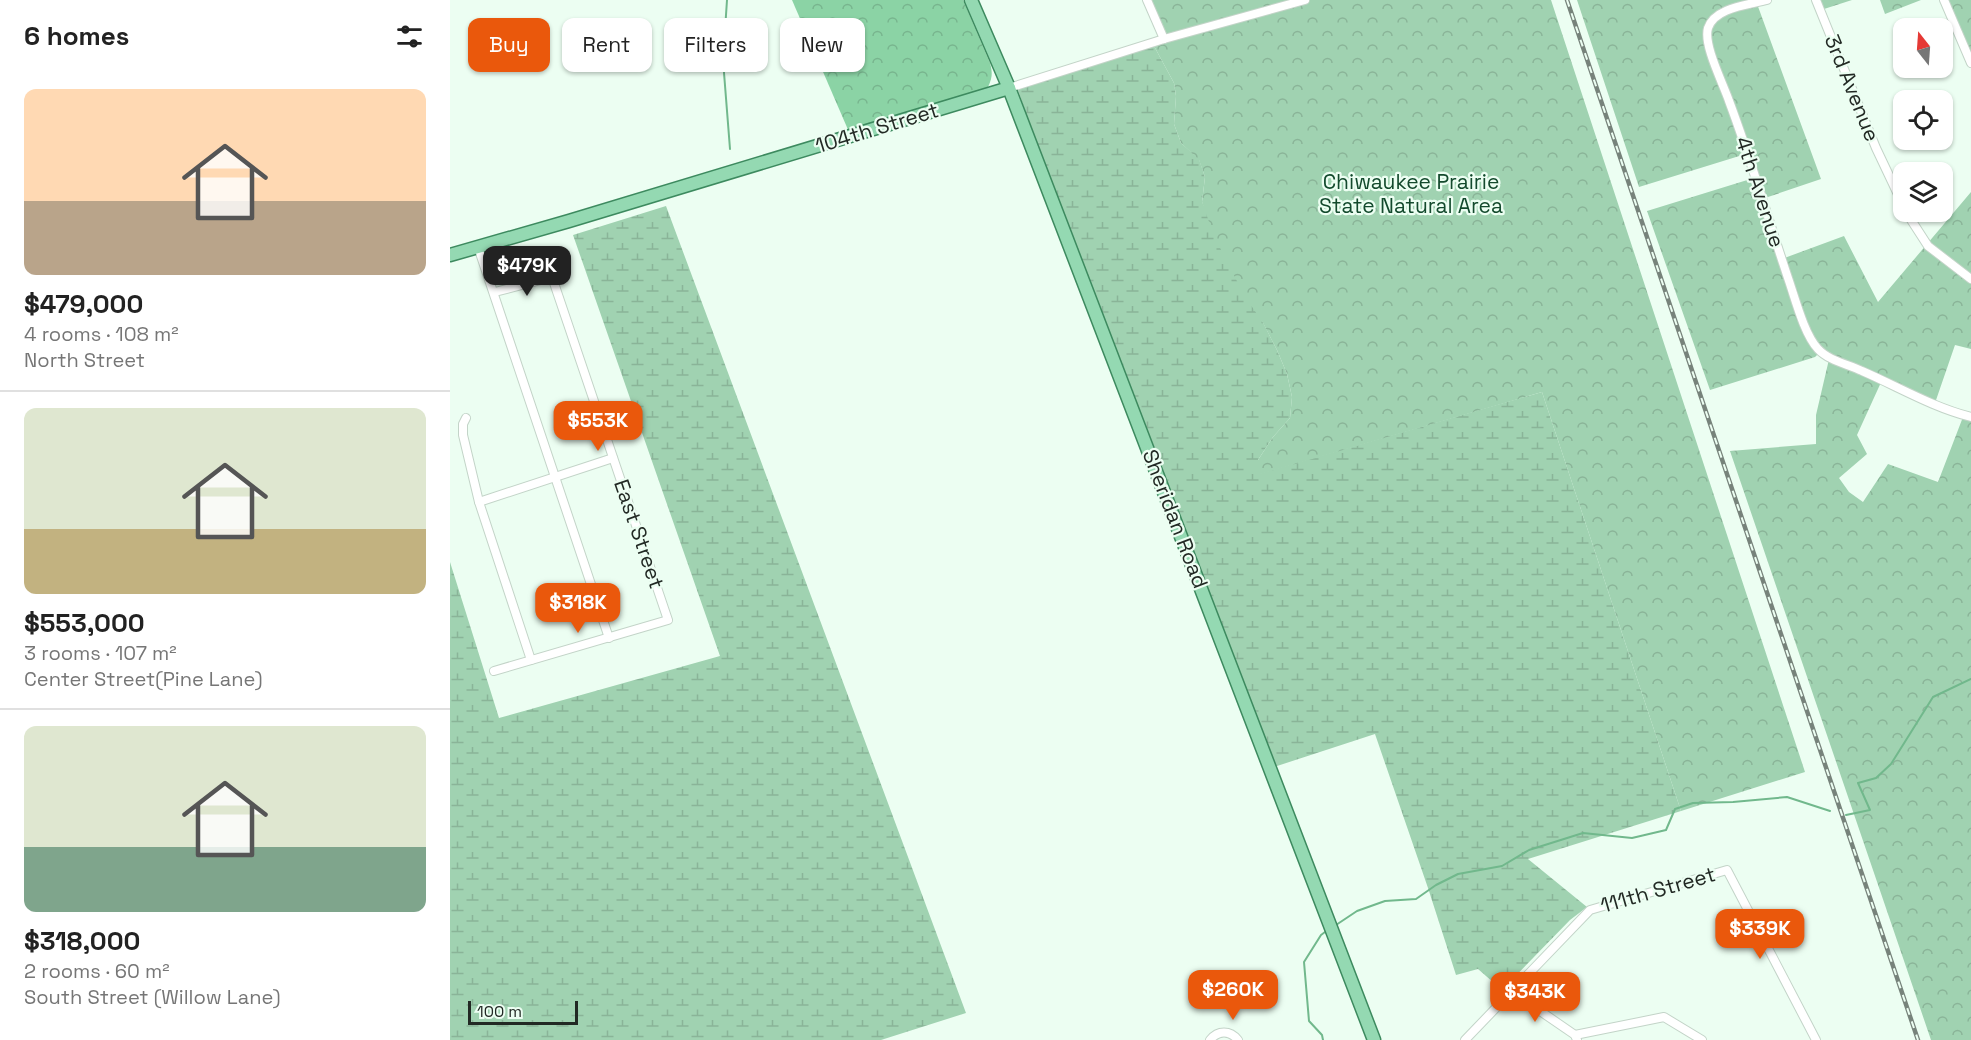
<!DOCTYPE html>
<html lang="en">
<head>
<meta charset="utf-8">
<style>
	:root { --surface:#fff; --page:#f6f6f6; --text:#222; --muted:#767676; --line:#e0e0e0; --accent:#ea580c }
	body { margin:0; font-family:"Space Grotesk",sans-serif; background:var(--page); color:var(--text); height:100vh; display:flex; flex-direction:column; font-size:22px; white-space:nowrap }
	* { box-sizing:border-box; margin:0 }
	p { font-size:20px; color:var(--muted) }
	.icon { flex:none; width:33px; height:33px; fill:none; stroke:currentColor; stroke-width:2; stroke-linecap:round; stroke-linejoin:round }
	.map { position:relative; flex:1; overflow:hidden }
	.sheet { display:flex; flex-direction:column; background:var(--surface); width:450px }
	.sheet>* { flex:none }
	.top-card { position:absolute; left:18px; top:18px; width:570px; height:54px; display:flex; gap:12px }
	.needle { width:39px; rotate:343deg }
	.buttons { position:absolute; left:1443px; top:18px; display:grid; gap:12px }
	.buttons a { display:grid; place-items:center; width:60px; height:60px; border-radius:12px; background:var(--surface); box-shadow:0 2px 4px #0004; font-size:30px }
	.scale { position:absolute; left:18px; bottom:15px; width:110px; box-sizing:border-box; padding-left:6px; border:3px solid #222924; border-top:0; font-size:16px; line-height:21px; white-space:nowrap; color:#222924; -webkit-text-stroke:4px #ecfef2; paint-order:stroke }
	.price { position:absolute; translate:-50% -51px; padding:0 14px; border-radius:12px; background:var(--accent); color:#fff; font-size:20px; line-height:39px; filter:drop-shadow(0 2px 3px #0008) }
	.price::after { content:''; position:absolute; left:50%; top:36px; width:18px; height:14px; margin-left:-9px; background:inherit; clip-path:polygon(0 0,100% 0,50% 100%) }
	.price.active { background:#222; color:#fff }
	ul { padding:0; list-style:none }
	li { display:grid; align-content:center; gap:12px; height:318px; padding:0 24px }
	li+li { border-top:2px solid var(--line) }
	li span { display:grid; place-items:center; height:186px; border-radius:12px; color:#555 }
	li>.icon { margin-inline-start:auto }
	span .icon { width:108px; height:108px; fill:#fffc; stroke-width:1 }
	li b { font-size:26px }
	h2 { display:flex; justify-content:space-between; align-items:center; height:72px; padding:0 24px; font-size:26px }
	.chip { padding:0 21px; border-radius:12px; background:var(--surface); box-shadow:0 2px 4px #0004; font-size:21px; line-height:54px }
	.chip.active { background:var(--accent); color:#fff }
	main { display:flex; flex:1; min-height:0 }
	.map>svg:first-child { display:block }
	.forest { fill:url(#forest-crowns) }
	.wetland { fill:url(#wetland-marsh) }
	.park { fill:url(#park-crowns) }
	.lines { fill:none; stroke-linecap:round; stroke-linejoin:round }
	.stream { stroke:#71b88c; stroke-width:2 }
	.street-casing { stroke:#c3d4c8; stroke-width:10 }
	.primary-casing { stroke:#3d8a5f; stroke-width:15 }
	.street { stroke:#fff; stroke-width:8 }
	.primary { stroke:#94d9b2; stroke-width:12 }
	.rail-casing { stroke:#77837b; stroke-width:4.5 }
	.rail { stroke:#ecfef2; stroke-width:2; stroke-dasharray:7; stroke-linecap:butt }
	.labels { text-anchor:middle; stroke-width:4.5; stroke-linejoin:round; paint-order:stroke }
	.street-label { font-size:21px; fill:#222924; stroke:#ecfef2 }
	.park-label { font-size:21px; fill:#134a2d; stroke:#ecfef2 }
</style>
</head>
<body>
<main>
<section class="sheet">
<h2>6 homes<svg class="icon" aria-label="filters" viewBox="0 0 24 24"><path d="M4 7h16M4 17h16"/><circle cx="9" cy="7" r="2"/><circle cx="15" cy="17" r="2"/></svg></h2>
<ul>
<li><span style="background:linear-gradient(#ffd9b3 60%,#b9a48a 0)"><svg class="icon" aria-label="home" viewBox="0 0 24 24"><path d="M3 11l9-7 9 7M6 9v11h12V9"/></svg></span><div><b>$479,000</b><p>4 rooms · 108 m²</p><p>North Street</p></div></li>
<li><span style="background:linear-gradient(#dfe7d0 65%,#c2b280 0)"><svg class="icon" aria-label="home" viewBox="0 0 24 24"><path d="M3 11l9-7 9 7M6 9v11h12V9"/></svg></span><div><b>$553,000</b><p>3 rooms · 107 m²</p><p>Center Street(Pine Lane)</p></div></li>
<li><span style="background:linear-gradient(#dfe7d0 65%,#7fa58c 0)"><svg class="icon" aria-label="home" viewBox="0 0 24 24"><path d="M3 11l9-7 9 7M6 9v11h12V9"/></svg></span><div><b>$318,000</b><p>2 rooms · 60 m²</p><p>South Street (Willow Lane)</p></div></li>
</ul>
</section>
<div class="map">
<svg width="1521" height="1040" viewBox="0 0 1521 1040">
	<defs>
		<pattern id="forest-crowns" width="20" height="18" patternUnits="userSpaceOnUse" patternTransform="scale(1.5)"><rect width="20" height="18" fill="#8bd3a5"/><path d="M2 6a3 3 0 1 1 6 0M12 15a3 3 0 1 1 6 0" fill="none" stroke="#78b58e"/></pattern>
		<pattern id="wetland-marsh" width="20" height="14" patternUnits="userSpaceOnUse" patternTransform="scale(1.5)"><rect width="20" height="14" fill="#a0d2b1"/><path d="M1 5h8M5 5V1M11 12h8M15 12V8" fill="none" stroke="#8ab498"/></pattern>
		<pattern id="park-crowns" width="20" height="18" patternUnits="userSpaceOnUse" patternTransform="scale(1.5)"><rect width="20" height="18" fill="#a0d2b1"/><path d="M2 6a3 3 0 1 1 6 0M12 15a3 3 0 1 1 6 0" fill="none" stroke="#8ab498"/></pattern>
	</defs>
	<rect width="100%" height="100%" fill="#ecfef2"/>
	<path class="forest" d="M 342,0 L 513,0 L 540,63 C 543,74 542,79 537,89 L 399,132 Z"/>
	<g class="wetland">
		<path d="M 704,46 L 724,83 L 726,96 L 724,124 L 731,143 L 749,159 L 755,177 L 752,202 L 827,350 L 837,374 L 842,397 L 840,418 L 823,437 L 808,460 L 808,474 L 1092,392 L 1231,811 L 1078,859 L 1137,907 L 1120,920 L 1052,990 L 1028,969 L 1006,975 L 978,888 L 925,734 L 824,767 L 596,171 L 568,90 L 570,87 Z"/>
		<path d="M 216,206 L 516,1013 L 431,1040 L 0,1040 L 0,562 L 49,718 L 270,656 L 123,235 Z"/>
	</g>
	<g class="park">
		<path d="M 701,0 L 1101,0 L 1355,772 L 1231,811 L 1092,392 L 807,475 L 808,460 L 823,437 L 840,418 L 842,397 L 837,374 L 827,350 L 813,323 L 794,295 L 764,236 L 752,202 L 755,177 L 749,160 L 731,143 L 724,124 L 726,96 L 724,83 L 704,46 L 718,41 Z"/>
		<path d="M 1127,0 L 1308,0 L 1306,1 L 1371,179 L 1309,200 L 1329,260 L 1394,236 L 1428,302 L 1521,192 L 1521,349 L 1505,345 L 1485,403 L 1433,378 L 1407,435 L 1417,454 L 1389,478 L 1399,492 L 1413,502 L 1438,464 L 1488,482 L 1513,417 L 1521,419 L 1521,1040 L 1481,1040 L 1280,451 L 1366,444 L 1366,415 L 1380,355 L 1372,350 L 1365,357 L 1260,390 L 1197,211 L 1307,177 L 1299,153 L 1189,187 Z"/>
		<path d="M 1370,0 L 1402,0 L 1374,9 Z"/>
		<path d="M 1430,0 L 1471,0 L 1435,14 Z"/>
		<path d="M 1497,0 L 1521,0 L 1521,56 Z"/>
	</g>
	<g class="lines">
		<g class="stream">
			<path d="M 277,0 L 273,60 L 280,149"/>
			<path d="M 1396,815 L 1420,810 L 1408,783 L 1426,778 L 1441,764 L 1483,697 L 1521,679"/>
			<path d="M 886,925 L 907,911 L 935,901 L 966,899 L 986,885 L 1008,874 L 1052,866 L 1079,850 L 1133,833 L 1182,838 L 1216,830 L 1225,809 L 1243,803 L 1283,802 L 1337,797 L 1380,811"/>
			<path d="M 873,1040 L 872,1035 L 859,1021 L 854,962 L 871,935 L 875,932"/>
		</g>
		<defs>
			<g id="street">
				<path d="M 697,0 L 714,39"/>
				<path d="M 1317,0 C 1299,5 1265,7 1258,28 C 1253,45 1273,83 1279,101 C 1301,159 1318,219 1338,278 C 1345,298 1354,334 1368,349 C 1379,361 1398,364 1412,371 C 1449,387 1482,407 1521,417"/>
				<path d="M 1366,0 L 1426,148 L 1454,207"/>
				<path d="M 1494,0 L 1521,63"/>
				<path d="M 559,88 L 714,39 L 855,0"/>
				<path d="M 1456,212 L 1478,246 L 1521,279"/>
				<path d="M 28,247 L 159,638"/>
				<path d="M 16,418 L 13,424 L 13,435 L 29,502 L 81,660"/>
				<path d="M 29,502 L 163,458"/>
				<path d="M 44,671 L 218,620 L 102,277 L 45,292"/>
				<path d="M 1061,991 L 1125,1035 L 1127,1040"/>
				<path d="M 1125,1035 L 1214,1017 L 1252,1040"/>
				<path d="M 760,1040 C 768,1030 780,1030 788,1040"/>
				<path d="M 1015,1040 L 1140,910 L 1277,870 L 1366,1040"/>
			</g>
			<g id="primary">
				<path d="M 521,0 L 559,88 L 924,1040"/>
				<path d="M 0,255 L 119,221 L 559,88"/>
			</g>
		</defs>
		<use href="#street" class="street-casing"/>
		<use href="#primary" class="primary-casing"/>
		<use href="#street" class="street"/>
		<use href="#primary" class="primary"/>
		<defs>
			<path id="rail" d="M 1117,0 L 1468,1040"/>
		</defs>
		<use href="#rail" class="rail-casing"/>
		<use href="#rail" class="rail"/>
	</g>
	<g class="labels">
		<g class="street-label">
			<text transform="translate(1402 88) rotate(68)" y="7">3rd Avenue</text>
			<text transform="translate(427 128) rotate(-17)" y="7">104th Street</text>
			<text transform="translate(1310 192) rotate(72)" y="7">4th Avenue</text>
			<text transform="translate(725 519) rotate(69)" y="7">Sheridan Road</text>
			<text transform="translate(189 534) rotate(71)" y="7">East Street</text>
			<text transform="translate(1208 890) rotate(-16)" y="7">111th Street</text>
		</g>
		<g class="park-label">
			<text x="961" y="189">Chiwaukee Prairie<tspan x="961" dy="24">State Natural Area</tspan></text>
		</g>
	</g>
</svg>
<div class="buttons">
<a><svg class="needle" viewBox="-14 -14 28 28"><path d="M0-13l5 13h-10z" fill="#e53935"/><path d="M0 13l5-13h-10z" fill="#767676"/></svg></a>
<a><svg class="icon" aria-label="locate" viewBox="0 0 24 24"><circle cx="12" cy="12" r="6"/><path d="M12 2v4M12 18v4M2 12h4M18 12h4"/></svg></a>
<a><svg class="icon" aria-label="layers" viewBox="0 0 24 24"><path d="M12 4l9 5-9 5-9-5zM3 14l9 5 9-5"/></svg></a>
</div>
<div class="scale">100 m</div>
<b class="price active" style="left:77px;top:297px">$479K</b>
<b class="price" style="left:148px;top:452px">$553K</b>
<b class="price" style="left:128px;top:634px">$318K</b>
<b class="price" style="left:1310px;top:960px">$339K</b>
<b class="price" style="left:783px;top:1021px">$260K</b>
<b class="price" style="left:1085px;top:1023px">$343K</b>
<div class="top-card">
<a class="chip active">Buy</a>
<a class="chip">Rent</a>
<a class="chip">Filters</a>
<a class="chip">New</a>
</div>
</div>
</main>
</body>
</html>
